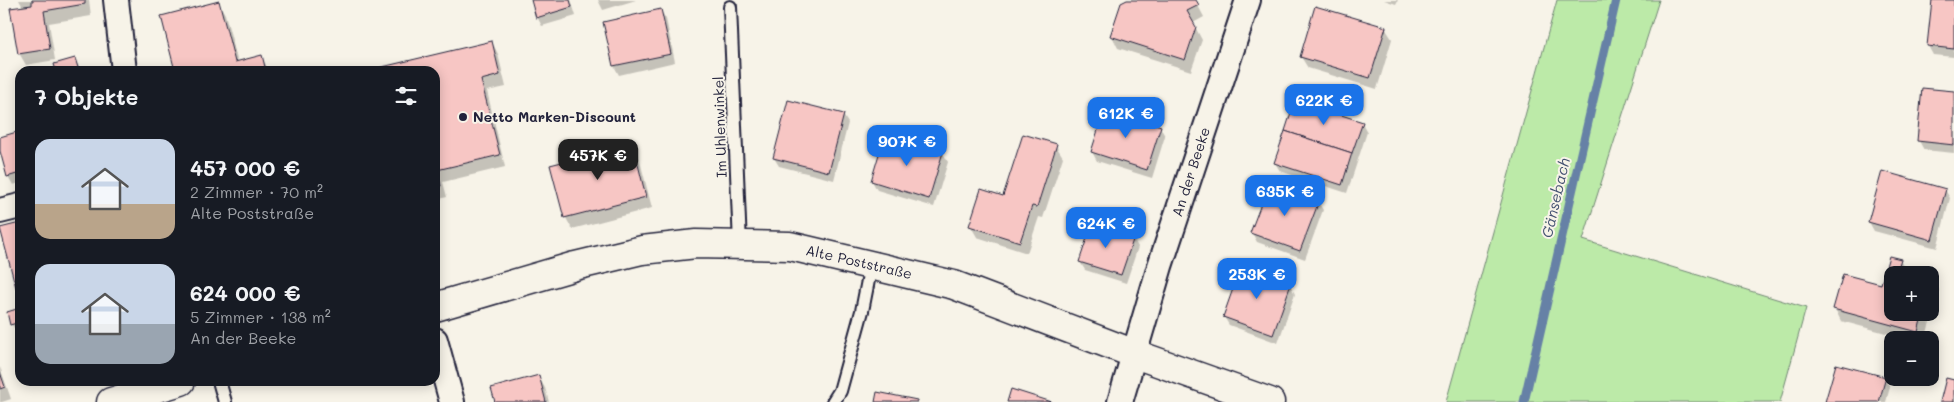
<!DOCTYPE html>
<html lang="de">
<head>
<meta charset="utf-8">
<style>
	:root { --surface:#171b24; --page:#20242c; --text:#f1f3f6; --muted:#9ea1a6; --accent:#1a73e8 }
	body { margin:0; font-family:Mali,sans-serif; background:var(--page); color:var(--text); height:100vh; display:flex; flex-direction:column; font-size:19px; white-space:nowrap }
	* { box-sizing:border-box; margin:0 }
	p { font-size:16px; color:var(--muted) }
	.icon { flex:none; width:28px; height:28px; fill:none; stroke:currentColor; stroke-width:2; stroke-linecap:round; stroke-linejoin:round }
	.map { position:relative; flex:1; overflow:hidden }
	.drawer { position:absolute; left:15px; top:66px; width:425px; height:320px; display:flex; flex-direction:column; background:var(--surface); border-radius:15px; box-shadow:0 2px 12px #0003 }
	.drawer>* { flex:none }
	.buttons { position:absolute; left:1884px; top:266px; display:grid; gap:10px }
	.buttons a { display:grid; place-items:center; width:55px; height:55px; border-radius:10px; background:var(--surface); box-shadow:0 2px 12px #0003; font-size:25px }
	.price { position:absolute; translate:-50% -42px; padding:0 11px; border-radius:10px; background:var(--accent); color:#fff; font-size:16px; line-height:32px; filter:drop-shadow(0 1px 2px #0008) }
	.price::after { content:''; position:absolute; left:50%; top:30px; width:15px; height:11px; margin-left:-8px; background:inherit; clip-path:polygon(0 0,100% 0,50% 100%) }
	.price.on { background:#222; color:#fff }
	ul { padding:0; list-style:none }
	li { display:flex; align-items:center; gap:15px; height:125px; padding:0 20px }
	li span { display:grid; place-items:center; flex:none; width:140px; height:100px; border-radius:15px; color:#555 }
	li>.icon { margin-inline-start:auto }
	span .icon { width:60px; height:60px; fill:#fffc; stroke-width:1 }
	li b { font-size:21px }
	h2 { display:flex; justify-content:space-between; align-items:center; height:60px; padding:0 20px; font-size:21px }
	.map>svg:first-child { display:block }
	.green { fill:#bceaa8; stroke:#6f8672 }
	.shadow { fill:#0003 }
	.lines { fill:none; stroke-linecap:round; stroke-linejoin:round }
	.stream { stroke:#6681a6; stroke-width:9 }
	.building { fill:#f7c6c4; stroke:#22223b }
	.service-casing { stroke:#22223b; stroke-width:16 }
	.minor-casing { stroke:#22223b; stroke-width:28 }
	.secondary-casing { stroke:#22223b; stroke-width:31 }
	.service { stroke:#f7f3e8; stroke-width:12 }
	.minor { stroke:#f7f3e8; stroke-width:24 }
	.secondary { stroke:#f7f3e8; stroke-width:28 }
	.poi-dot { fill:#22223b; stroke:#f7f3e8; stroke-width:2 }
	.labels { text-anchor:middle; stroke-width:4; stroke-linejoin:round; paint-order:stroke }
	.poi-label { font-size:14px; font-weight:bold; fill:#22223b; stroke:#f7f3e8; text-anchor:start }
	.street-label { font-size:14px; fill:#22223b; stroke:#f7f3e8 }
	.water-label { font-size:15px; font-style:italic; fill:#445271; stroke:#f7f3e8 }
</style>
</head>
<body>
<div class="map">
<svg width="1954" height="402" viewBox="0 0 1954 402">
	<rect width="100%" height="100%" fill="#f7f3e8"/>
	<filter id="ink" filterUnits="userSpaceOnUse"><feTurbulence type="fractalNoise" baseFrequency=".02" numOctaves="2"/><feDisplacementMap in="SourceGraphic" scale="10" xChannelSelector="R" yChannelSelector="G"/><feConvolveMatrix kernelMatrix="1 2 1 2 8 2 1 2 1" color-interpolation-filters="sRGB"/></filter>
	<g filter="url(#ink)">
		<path class="green" d="M 1557,0 L 1659,0 L 1583,240 L 1806,308 L 1780,402 L 1446,402 Z"/>
		<g class="shadow">
			<path d="M 19,0 L 89,0 L 91,16 L 49,23 L 55,60 L 26,65 L 19,53 L 23,7 Z"/>
			<path d="M 532,0 L 571,0 L 576,16 L 542,26 L 537,17 Z"/>
			<path d="M 598,0 L 636,0 L 603,10 Z"/>
			<path d="M 1130,0 L 1195,0 L 1204,17 L 1193,23 L 1202,40 L 1191,71 L 1118,48 L 1112,36 Z"/>
			<path d="M 1384,0 L 1398,0 L 1396,4 Z"/>
			<path d="M 1933,0 L 1954,0 L 1954,57 L 1933,55 L 1928,46 Z"/>
			<path d="M 218,2 L 225,14 L 238,62 L 261,56 L 269,71 L 177,71 L 162,17 Z"/>
			<path d="M 661,11 L 666,19 L 675,62 L 619,75 L 614,66 L 604,23 Z"/>
			<path d="M 1385,28 L 1392,39 L 1377,89 L 1308,68 L 1301,57 Z"/>
			<path d="M 492,42 L 498,54 L 506,87 L 487,91 L 505,167 L 443,182 L 447,197 L 435,200 L 435,71 L 371,71 Z"/>
			<path d="M 75,60 L 81,71 L 57,71 L 55,65 Z"/>
			<path d="M 1954,92 L 1954,153 L 1924,150 L 1919,141 Z"/>
			<path d="M 843,115 L 848,123 L 834,180 L 779,166 L 774,158 Z"/>
			<path d="M 1362,123 L 1367,132 L 1347,193 L 1280,171 L 1275,163 Z"/>
			<path d="M 1160,127 L 1165,136 L 1152,178 L 1097,161 L 1092,152 Z"/>
			<path d="M 20,133 L 20,183 L 13,185 L 8,176 L 0,146 L 0,138 Z"/>
			<path d="M 632,145 L 639,157 L 652,208 L 572,229 L 566,218 Z"/>
			<path d="M 1056,146 L 1063,157 L 1043,218 L 1039,217 L 1027,253 L 977,237 L 970,225 L 1004,198 Z"/>
			<path d="M 943,153 L 948,162 L 934,207 L 877,190 L 872,181 Z"/>
			<path d="M 1945,190 L 1950,198 L 1937,248 L 1874,231 L 1869,222 Z"/>
			<path d="M 1318,202 L 1323,210 L 1305,259 L 1257,242 L 1252,233 Z"/>
			<path d="M 1133,238 L 1138,247 L 1126,283 L 1085,270 L 1080,262 Z"/>
			<path d="M 1900,260 L 1907,271 L 1920,275 L 1892,275 L 1892,312 L 1930,312 L 1930,278 L 1932,278 L 1939,290 L 1925,340 L 1912,340 L 1841,321 L 1835,309 L 1882,285 Z"/>
			<path d="M 1290,285 L 1295,294 L 1278,343 L 1229,325 L 1224,317 Z"/>
			<path d="M 20,310 L 20,327 L 14,328 L 12,324 Z"/>
			<path d="M 0,367 L 11,399 L 2,402 L 0,402 Z"/>
			<path d="M 538,376 L 545,388 L 549,402 L 497,402 Z"/>
			<path d="M 1885,378 L 1890,387 L 1886,402 L 1827,402 Z"/>
		</g>
		<g class="lines">
			<path class="stream" d="M 1524,402 L 1616,0"/>
		</g>
		<g class="building">
			<path d="M 32,0 L 85,0 L 85,4 L 44,11 L 50,49 L 18,54 L 10,8 L 32,5 Z"/>
			<path d="M 531,0 L 570,0 L 572,7 L 536,18 Z"/>
			<path d="M 1127,0 L 1196,0 L 1199,5 L 1187,11 L 1196,27 L 1185,60 L 1110,36 L 1121,3 Z"/>
			<path d="M 1932,0 L 1954,0 L 1954,49 L 1927,46 Z"/>
			<path d="M 219,1 L 235,62 L 262,55 L 266,71 L 211,71 L 211,69 L 204,71 L 175,71 L 161,16 Z"/>
			<path d="M 1315,6 L 1386,27 L 1370,78 L 1300,57 Z"/>
			<path d="M 661,9 L 671,54 L 613,66 L 603,22 Z"/>
			<path d="M 492,41 L 500,75 L 481,80 L 500,155 L 437,170 L 441,186 L 435,187 L 435,71 L 365,71 Z"/>
			<path d="M 75,58 L 79,71 L 56,71 L 54,64 Z"/>
			<path d="M 1922,88 L 1954,91 L 1954,145 L 1917,141 Z"/>
			<path d="M 788,100 L 844,114 L 829,172 L 773,158 Z"/>
			<path d="M 1295,100 L 1363,122 L 1352,153 L 1285,131 Z"/>
			<path d="M 1105,108 L 1161,126 L 1147,170 L 1091,152 Z"/>
			<path d="M 20,131 L 20,173 L 7,177 L 0,151 L 0,137 Z"/>
			<path d="M 1285,131 L 1352,153 L 1342,185 L 1274,163 Z"/>
			<path d="M 885,134 L 943,152 L 929,199 L 871,181 Z"/>
			<path d="M 1023,134 L 1057,144 L 1037,207 L 1032,206 L 1020,242 L 969,226 L 981,189 L 1003,196 Z"/>
			<path d="M 633,144 L 646,197 L 564,218 L 550,165 Z"/>
			<path d="M 1882,171 L 1946,189 L 1932,240 L 1868,222 Z"/>
			<path d="M 1269,183 L 1319,201 L 1300,251 L 1250,233 Z"/>
			<path d="M 20,223 L 20,287 L 16,288 L 0,228 Z"/>
			<path d="M 1092,223 L 1134,237 L 1121,275 L 1079,262 Z"/>
			<path d="M 1889,256 L 1901,259 L 1898,268 L 1925,275 L 1892,275 L 1892,312 L 1923,312 L 1918,332 L 1833,309 L 1843,274 L 1881,284 Z"/>
			<path d="M 1241,266 L 1291,284 L 1273,335 L 1223,317 Z"/>
			<path d="M 20,308 L 20,322 L 10,325 L 7,312 Z"/>
			<path d="M 1836,364 L 1886,377 L 1879,402 L 1825,402 Z"/>
			<path d="M 0,372 L 5,387 L 0,389 Z"/>
			<path d="M 539,375 L 546,402 L 495,402 L 491,388 Z"/>
			<path d="M 1946,378 L 1954,380 L 1954,402 L 1940,402 Z"/>
			<path d="M 1011,389 L 1052,402 L 1007,402 Z"/>
			<path d="M 877,392 L 917,400 L 917,402 L 875,402 Z"/>
		</g>
		<g class="lines">
			<defs>
				<g id="service">
					<path d="M 730,7 L 740,245"/>
					<path d="M 219,381 L 225,402"/>
					<path d="M 833,402 L 840,391 L 862,311 L 871,265"/>
				</g>
				<g id="minor">
					<path d="M 116,0 L 124,71"/>
					<path d="M 0,211 L 20,206"/>
					<path d="M 435,340 L 452,402"/>
					<path d="M 1120,402 L 1160,266 L 1248,0"/>
				</g>
				<g id="secondary">
					<path d="M 435,307 L 575,266 L 642,250 L 696,244 L 790,246 L 954,285 L 1135,354 L 1270,402"/>
					<path d="M 111,402 L 181,381"/>
				</g>
			</defs>
			<use href="#service" class="service-casing"/>
			<use href="#minor" class="minor-casing"/>
			<use href="#secondary" class="secondary-casing"/>
			<use href="#service" class="service"/>
			<use href="#minor" class="minor"/>
			<use href="#secondary" class="secondary"/>
		</g>
	</g>
	<circle class="poi-dot" cx="463" cy="117" r="5"/>
	<g class="labels">
		<g class="poi-label">
			<text x="473" y="122">Netto Marken-Discount</text>
		</g>
		<g class="street-label">
			<text transform="translate(720 127) rotate(-92)" y="5">Im Uhlenwinkel</text>
			<text transform="translate(1191 172) rotate(-72)" y="5">An der Beeke</text>
			<text transform="translate(859 262) rotate(13)" y="5">Alte Poststraße</text>
		</g>
		<g class="water-label">
			<text transform="translate(1556 198) rotate(-77)" y="5">Gänsebach</text>
		</g>
	</g>
</svg>
<div class="buttons">
<a>+</a>
<a>−</a>
</div>
<b class="price" style="left:1324px;top:126px">622K €</b>
<b class="price" style="left:1126px;top:139px">612K €</b>
<b class="price" style="left:907px;top:167px">907K €</b>
<b class="price on" style="left:598px;top:181px">457K €</b>
<b class="price" style="left:1285px;top:217px">635K €</b>
<b class="price" style="left:1106px;top:249px">624K €</b>
<b class="price" style="left:1257px;top:300px">253K €</b>
<section class="drawer">
<h2>7 Objekte<svg class="icon" aria-label="filters" viewBox="0 0 24 24"><path d="M4 7h16M4 17h16"/><circle cx="9" cy="7" r="2"/><circle cx="15" cy="17" r="2"/></svg></h2>
<ul>
<li><span style="background:linear-gradient(#c9d6e8 65%,#b9a48a 0)"><svg class="icon" aria-label="home" viewBox="0 0 24 24"><path d="M3 11l9-7 9 7M6 9v11h12V9"/></svg></span><div><b>457 000 €</b><p>2 Zimmer · 70 m²</p><p>Alte Poststraße</p></div></li>
<li><span style="background:linear-gradient(#c9d6e8 60%,#9aa5b1 0)"><svg class="icon" aria-label="home" viewBox="0 0 24 24"><path d="M3 11l9-7 9 7M6 9v11h12V9"/></svg></span><div><b>624 000 €</b><p>5 Zimmer · 138 m²</p><p>An der Beeke</p></div></li>
</ul>
</section>
</div>
</body>
</html>
